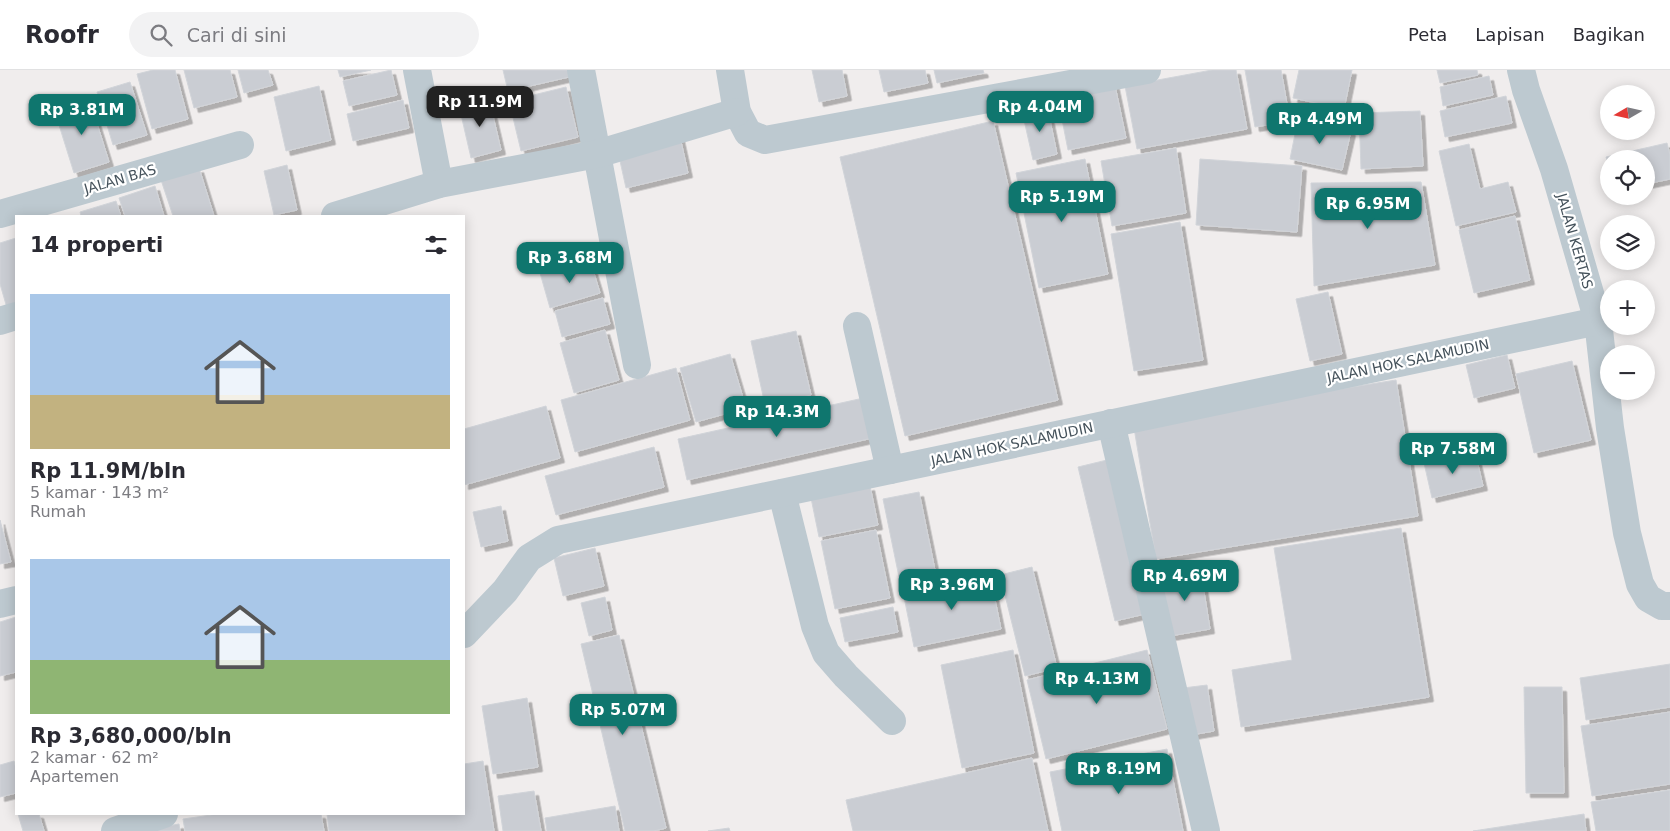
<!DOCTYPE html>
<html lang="id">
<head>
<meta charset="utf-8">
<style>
	:root { --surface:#fff; --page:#f2f2f3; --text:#2b2b33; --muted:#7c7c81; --line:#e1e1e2; --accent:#0f766e }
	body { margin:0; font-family:"DejaVu Sans",sans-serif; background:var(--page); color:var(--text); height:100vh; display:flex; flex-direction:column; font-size:19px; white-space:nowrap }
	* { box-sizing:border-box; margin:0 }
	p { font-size:16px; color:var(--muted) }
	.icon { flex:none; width:28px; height:28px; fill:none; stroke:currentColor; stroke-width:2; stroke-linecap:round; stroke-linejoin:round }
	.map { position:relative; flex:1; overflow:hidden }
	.sheet { position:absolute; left:15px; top:145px; width:450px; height:600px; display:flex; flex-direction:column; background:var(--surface); border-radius:0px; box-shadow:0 2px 12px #0003 }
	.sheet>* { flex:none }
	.needle { width:32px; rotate:261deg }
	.buttons { position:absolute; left:1600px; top:15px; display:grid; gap:10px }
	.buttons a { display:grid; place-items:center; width:55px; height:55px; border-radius:50%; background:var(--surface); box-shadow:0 2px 12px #0003; font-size:25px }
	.price { position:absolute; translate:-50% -42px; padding:0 11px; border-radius:10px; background:var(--accent); color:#fff; font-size:16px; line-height:32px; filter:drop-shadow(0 1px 2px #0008) }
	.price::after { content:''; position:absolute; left:50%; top:30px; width:15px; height:11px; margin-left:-8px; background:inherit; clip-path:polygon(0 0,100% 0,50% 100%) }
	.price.active { background:#222; color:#fff }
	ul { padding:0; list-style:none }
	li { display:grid; align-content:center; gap:10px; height:265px; padding:0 15px }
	li span { display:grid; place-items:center; height:155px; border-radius:0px; color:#555 }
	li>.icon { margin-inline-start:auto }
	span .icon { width:90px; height:90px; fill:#fffc; stroke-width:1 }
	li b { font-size:21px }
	h2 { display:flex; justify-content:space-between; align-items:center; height:60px; padding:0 15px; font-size:21px }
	header { display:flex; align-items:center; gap:30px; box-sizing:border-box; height:70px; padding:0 25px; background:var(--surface); border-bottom:1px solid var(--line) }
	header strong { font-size:24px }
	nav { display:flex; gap:28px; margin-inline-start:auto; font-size:18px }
	.search { width:350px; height:45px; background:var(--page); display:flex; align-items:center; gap:12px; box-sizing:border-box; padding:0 18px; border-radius:28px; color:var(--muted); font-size:19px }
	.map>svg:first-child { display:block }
	.building { fill:#cacdd3; stroke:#d1d4d9; filter:url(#shadow) }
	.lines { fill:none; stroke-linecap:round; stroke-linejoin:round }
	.minor { stroke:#bdc9d0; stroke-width:28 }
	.labels { text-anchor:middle; stroke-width:4.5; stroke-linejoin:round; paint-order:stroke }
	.street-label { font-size:14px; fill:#45525b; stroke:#fff }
</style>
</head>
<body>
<header>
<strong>Roofr</strong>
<div class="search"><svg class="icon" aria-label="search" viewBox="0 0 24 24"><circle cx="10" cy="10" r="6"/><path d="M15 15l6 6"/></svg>Cari di sini</div>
<nav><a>Peta</a><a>Lapisan</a><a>Bagikan</a></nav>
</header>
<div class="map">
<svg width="1670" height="761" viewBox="0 0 1670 761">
	<defs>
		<filter id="shadow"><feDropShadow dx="4.5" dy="4.5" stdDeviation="0" flood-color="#0004"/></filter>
	</defs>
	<rect width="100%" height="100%" fill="#f0eded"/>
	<g class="building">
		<path d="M 153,0 L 175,0 L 188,49 L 152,59 L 137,4 Z"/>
		<path d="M 184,0 L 230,0 L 237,27 L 194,38 Z"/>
		<path d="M 238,0 L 268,0 L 273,15 L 244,23 Z"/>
		<path d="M 338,0 L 371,0 L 340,7 Z"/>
		<path d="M 391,0 L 397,25 L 349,36 L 343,11 Z"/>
		<path d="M 503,0 L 568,0 L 569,7 L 508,21 Z"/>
		<path d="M 812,0 L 842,0 L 847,26 L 819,32 Z"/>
		<path d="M 879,0 L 925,0 L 928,13 L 884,22 Z"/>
		<path d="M 934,0 L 983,0 L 984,3 L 937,13 Z"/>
		<path d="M 1212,0 L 1236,0 L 1247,59 L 1137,79 L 1125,16 Z"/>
		<path d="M 1245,0 L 1281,0 L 1290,51 L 1255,57 Z"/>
		<path d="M 1299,0 L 1352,0 L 1344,39 L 1293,28 Z"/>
		<path d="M 1437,0 L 1477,0 L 1478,5 L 1440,13 Z"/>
		<path d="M 1489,6 L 1493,25 L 1443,36 L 1440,17 Z"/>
		<path d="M 1114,11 L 1126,68 L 1068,80 L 1057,24 Z"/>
		<path d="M 130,12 L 147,65 L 113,75 L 97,22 Z"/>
		<path d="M 319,16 L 331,70 L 286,81 L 274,27 Z"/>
		<path d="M 566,17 L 578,67 L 521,81 L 509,31 Z"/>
		<path d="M 1506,26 L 1512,53 L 1445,67 L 1440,41 Z"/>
		<path d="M 89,28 L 109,92 L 74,103 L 54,39 Z"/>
		<path d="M 489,29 L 501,80 L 471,88 L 459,36 Z"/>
		<path d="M 403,30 L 409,58 L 353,71 L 347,44 Z"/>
		<path d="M 1047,36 L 1057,84 L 1033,90 L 1022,41 Z"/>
		<path d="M 1420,41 L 1423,96 L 1361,99 L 1359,43 Z"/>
		<path d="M 1298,49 L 1351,61 L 1342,100 L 1290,89 Z"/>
		<path d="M 993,51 L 1058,330 L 905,366 L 840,87 Z"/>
		<path d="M 680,67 L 688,103 L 626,118 L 618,82 Z"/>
		<path d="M 1667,73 L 1670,85 L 1670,109 L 1646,114 L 1646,89 L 1609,89 L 1609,97 L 1606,87 Z"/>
		<path d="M 1469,74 L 1480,119 L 1508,112 L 1516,142 L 1456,156 L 1439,81 Z"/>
		<path d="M 1176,78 L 1186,143 L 1112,156 L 1101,91 Z"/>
		<path d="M 1085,89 L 1108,204 L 1039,218 L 1016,103 Z"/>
		<path d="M 1200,89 L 1302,96 L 1297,162 L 1196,155 Z"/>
		<path d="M 287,95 L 297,140 L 274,145 L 264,101 Z"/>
		<path d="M 199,98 L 214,146 L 173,146 L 161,110 Z"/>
		<path d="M 1421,112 L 1435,195 L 1314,216 L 1311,113 Z"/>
		<path d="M 155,116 L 164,146 L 125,146 L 119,128 Z"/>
		<path d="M 116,131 L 121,146 L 81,146 L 80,142 Z"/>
		<path d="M 1515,146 L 1530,210 L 1474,223 L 1459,160 Z"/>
		<path d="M 1180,152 L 1203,290 L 1134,301 L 1111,164 Z"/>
		<path d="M 16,168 L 16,235 L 7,238 L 0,214 L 0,173 Z"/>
		<path d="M 590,190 L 600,223 L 550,238 L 540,203 Z"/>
		<path d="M 1328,222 L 1342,284 L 1310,291 L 1296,229 Z"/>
		<path d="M 603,228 L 610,254 L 562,267 L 555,241 Z"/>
		<path d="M 605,260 L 619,310 L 574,323 L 560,273 Z"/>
		<path d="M 796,261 L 811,325 L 765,335 L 751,271 Z"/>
		<path d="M 730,284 L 746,338 L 696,352 L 680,298 Z"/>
		<path d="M 1507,285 L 1515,318 L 1474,328 L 1466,295 Z"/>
		<path d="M 1572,291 L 1591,370 L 1534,383 L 1516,304 Z"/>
		<path d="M 676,298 L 690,350 L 575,382 L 561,330 Z"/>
		<path d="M 1396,310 L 1418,446 L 1156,489 L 1133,352 Z"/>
		<path d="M 868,327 L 877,367 L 687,410 L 678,369 Z"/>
		<path d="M 546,336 L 560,388 L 464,415 L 464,359 Z"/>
		<path d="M 654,377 L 664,417 L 556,445 L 545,406 Z"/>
		<path d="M 1475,382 L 1483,416 L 1432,428 L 1424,393 Z"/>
		<path d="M 1107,390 L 1145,544 L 1115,551 L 1078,397 Z"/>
		<path d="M 870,416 L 878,455 L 819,467 L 811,428 Z"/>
		<path d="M 919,422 L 936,505 L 900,512 L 883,429 Z"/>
		<path d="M 501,436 L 508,471 L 481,477 L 473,442 Z"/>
		<path d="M 0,450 L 11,492 L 0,494 Z"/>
		<path d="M 1401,458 L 1429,627 L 1241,657 L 1232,600 L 1292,590 L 1274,478 Z"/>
		<path d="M 876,460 L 890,528 L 835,539 L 821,471 Z"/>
		<path d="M 595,478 L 604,516 L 563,526 L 554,488 Z"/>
		<path d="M 1032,497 L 1057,598 L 1025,606 L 1000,505 Z"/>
		<path d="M 1200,497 L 1210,559 L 1170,566 L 1160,504 Z"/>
		<path d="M 990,505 L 1001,559 L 914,577 L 903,522 Z"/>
		<path d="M 605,527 L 612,560 L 589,566 L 581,533 Z"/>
		<path d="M 893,537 L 898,562 L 845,572 L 840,548 Z"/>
		<path d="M 16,547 L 16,602 L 0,606 L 0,552 Z"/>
		<path d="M 619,565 L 666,758 L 654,761 L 625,761 L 581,574 Z"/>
		<path d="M 1013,580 L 1034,683 L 962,698 L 941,595 Z"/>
		<path d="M 1147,580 L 1167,659 L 1046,689 L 1027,610 Z"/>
		<path d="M 1670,594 L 1670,637 L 1586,650 L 1580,608 Z"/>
		<path d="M 1207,615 L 1214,661 L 1191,665 L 1183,618 Z"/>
		<path d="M 1524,617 L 1562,617 L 1564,723 L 1526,723 Z"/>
		<path d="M 527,628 L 538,697 L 493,704 L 482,636 Z"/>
		<path d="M 1670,642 L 1670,714 L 1592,726 L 1581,656 Z"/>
		<path d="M 1167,679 L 1183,761 L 1062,761 L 1050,702 Z"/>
		<path d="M 1032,688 L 1048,761 L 853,761 L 846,730 Z"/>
		<path d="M 14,691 L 16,699 L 16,723 L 0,727 L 0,695 Z"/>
		<path d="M 483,691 L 494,761 L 329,761 L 327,744 L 464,744 L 464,694 Z"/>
		<path d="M 1670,720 L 1670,761 L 1596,761 L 1591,732 Z"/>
		<path d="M 534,721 L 541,761 L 503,761 L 498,726 Z"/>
		<path d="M 615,736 L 619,761 L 547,761 L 545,748 Z"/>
		<path d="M 18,744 L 39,744 L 44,761 L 23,761 Z"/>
		<path d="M 218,744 L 321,744 L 324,761 L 185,761 L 183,749 Z"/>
		<path d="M 1584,744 L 1586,761 L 1473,761 Z"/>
		<path d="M 179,754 L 180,761 L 145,761 L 145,760 Z"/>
		<path d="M 729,758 L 730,761 L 708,761 Z"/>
	</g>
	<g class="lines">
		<g class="minor">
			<path d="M 417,0 L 439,114"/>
			<path d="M 581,0 L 637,295"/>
			<path d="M 730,0 L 737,42 L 748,63 L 765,70 L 1147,0"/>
			<path d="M 1521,0 L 1526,20 L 1554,99 L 1598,251 L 1610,358 L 1627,463 L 1640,514 L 1648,528 L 1662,536 L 1670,536"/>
			<path d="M 0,144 L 240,75"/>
			<path d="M 335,146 L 439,114 L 597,84 L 737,42"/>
			<path d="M 0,251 L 16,246"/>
			<path d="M 857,256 L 890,400"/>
			<path d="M 1111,353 L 1206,761"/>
			<path d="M 782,423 L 815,556 L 826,583 L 846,606 L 892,651"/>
			<path d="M 0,534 L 16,530"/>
			<path d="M 464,564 L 505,521 L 529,488 L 558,470 L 1598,251"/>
			<path d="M 115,761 L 164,744"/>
		</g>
	</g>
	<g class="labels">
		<g class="street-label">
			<text transform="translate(120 109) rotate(-16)" y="5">JALAN BAS</text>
			<text transform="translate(1575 171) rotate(74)" y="5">JALAN KERTAS</text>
			<text transform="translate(1408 291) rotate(-12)" y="5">JALAN HOK SALAMUDIN</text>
			<text transform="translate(1012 374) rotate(-12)" y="5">JALAN HOK SALAMUDIN</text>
		</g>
	</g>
</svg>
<div class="buttons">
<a><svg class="needle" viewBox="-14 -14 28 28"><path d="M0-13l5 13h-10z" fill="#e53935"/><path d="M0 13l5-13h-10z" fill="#7c7c81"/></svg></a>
<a><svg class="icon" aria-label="locate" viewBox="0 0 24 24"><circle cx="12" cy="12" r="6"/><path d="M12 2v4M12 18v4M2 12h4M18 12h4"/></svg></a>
<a><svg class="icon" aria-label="layers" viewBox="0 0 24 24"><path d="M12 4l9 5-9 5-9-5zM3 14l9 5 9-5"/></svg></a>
<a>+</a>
<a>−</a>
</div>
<b class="price active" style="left:480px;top:58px">Rp 11.9M</b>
<b class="price" style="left:1040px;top:63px">Rp 4.04M</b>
<b class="price" style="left:82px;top:66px">Rp 3.81M</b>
<b class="price" style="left:1320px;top:75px">Rp 4.49M</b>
<b class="price" style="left:1062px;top:153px">Rp 5.19M</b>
<b class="price" style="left:1368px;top:160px">Rp 6.95M</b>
<b class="price" style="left:570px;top:214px">Rp 3.68M</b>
<b class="price" style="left:777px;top:368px">Rp 14.3M</b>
<b class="price" style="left:1453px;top:405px">Rp 7.58M</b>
<b class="price" style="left:1185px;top:532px">Rp 4.69M</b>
<b class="price" style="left:952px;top:541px">Rp 3.96M</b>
<b class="price" style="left:1097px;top:635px">Rp 4.13M</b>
<b class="price" style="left:623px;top:666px">Rp 5.07M</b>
<b class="price" style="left:1119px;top:725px">Rp 8.19M</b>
<section class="sheet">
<h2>14 properti<svg class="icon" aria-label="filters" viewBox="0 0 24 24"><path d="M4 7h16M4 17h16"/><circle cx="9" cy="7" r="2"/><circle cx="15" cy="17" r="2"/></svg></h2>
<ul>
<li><span style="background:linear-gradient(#a9c7e8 65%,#c2b280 0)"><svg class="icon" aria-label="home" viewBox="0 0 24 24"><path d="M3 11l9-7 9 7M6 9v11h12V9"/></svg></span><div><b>Rp 11.9M/bln</b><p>5 kamar · 143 m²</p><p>Rumah</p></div></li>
<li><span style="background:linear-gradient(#a9c7e8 65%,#8fb573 0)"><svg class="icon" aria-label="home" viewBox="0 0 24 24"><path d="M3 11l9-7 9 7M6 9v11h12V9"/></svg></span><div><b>Rp 3,680,000/bln</b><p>2 kamar · 62 m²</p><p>Apartemen</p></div></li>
</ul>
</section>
</div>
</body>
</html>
